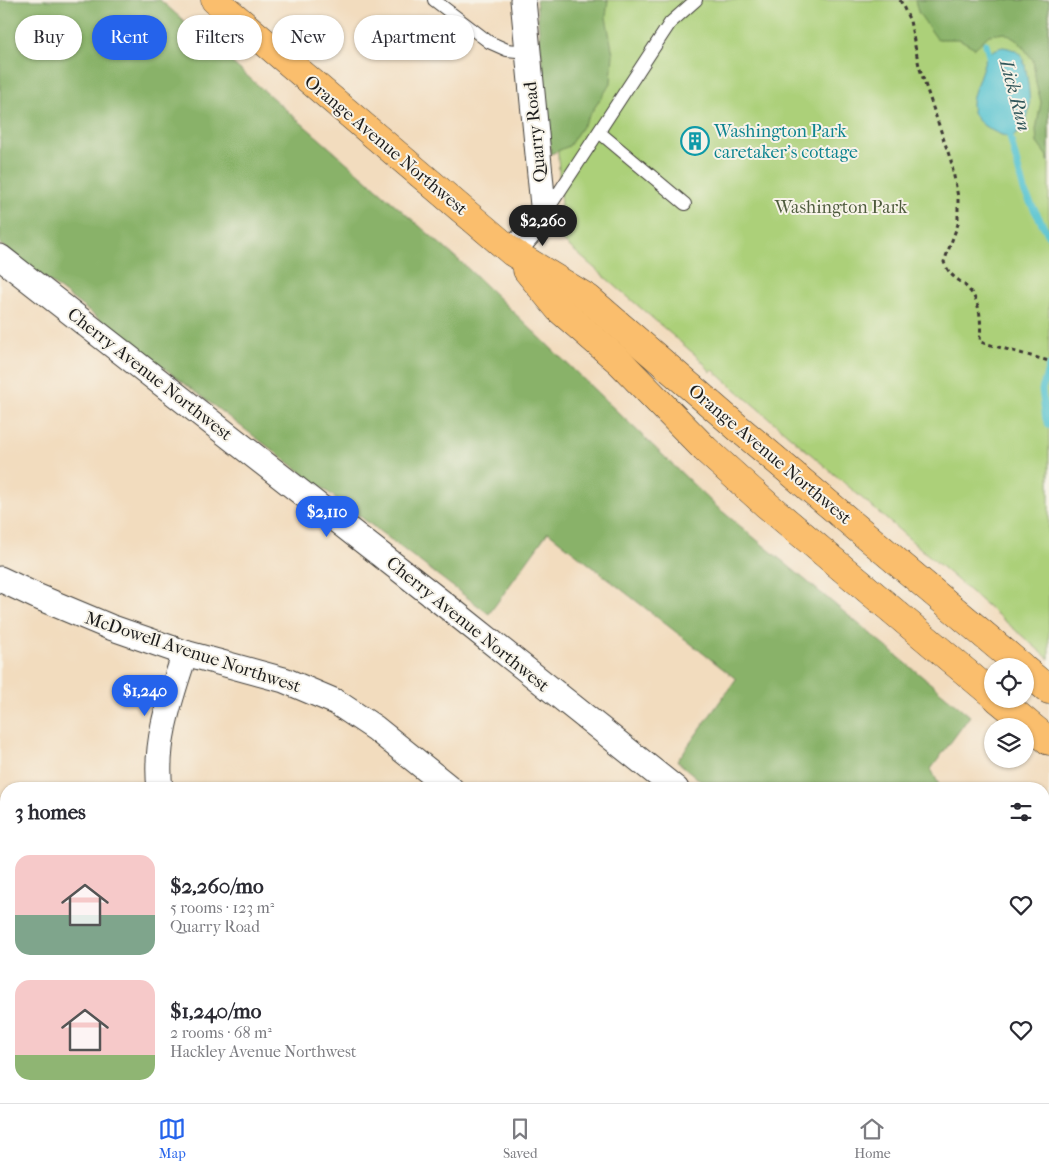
<!DOCTYPE html>
<html lang="en">
<head>
<meta charset="utf-8">
<style>
	:root { --surface:#fff; --page:#f2f2f3; --text:#2b2b33; --muted:#7c7c81; --line:#e1e1e2; --accent:#2563eb }
	body { margin:0; font-family:"IM FELL French Canon",serif; background:var(--page); color:var(--text); height:100vh; display:flex; flex-direction:column; font-size:19px; white-space:nowrap }
	* { box-sizing:border-box; margin:0 }
	p { font-size:16px; color:var(--muted) }
	.icon { flex:none; width:28px; height:28px; fill:none; stroke:currentColor; stroke-width:2; stroke-linecap:round; stroke-linejoin:round }
	.map { position:relative; flex:1; overflow:hidden }
	.side { position:absolute; left:0px; top:782px; width:1050px; height:321px; display:flex; flex-direction:column; background:var(--surface); border-radius:20px 20px 0 0; box-shadow:0 1px 4px #0004 }
	.side>* { flex:none }
	.guide { position:absolute; left:15px; top:15px; width:500px; height:45px; display:flex; gap:10px }
	.buttons { position:absolute; left:984px; top:658px; display:grid; gap:10px }
	.buttons a { display:grid; place-items:center; width:50px; height:50px; border-radius:50%; background:var(--surface); box-shadow:0 1px 4px #0004; font-size:25px }
	.price { position:absolute; translate:-50% -42px; padding:0 11px; border-radius:18px; background:var(--accent); color:#fff; font-size:16px; line-height:32px; filter:drop-shadow(0 1px 2px #0008) }
	.price::after { content:''; position:absolute; left:50%; top:30px; width:15px; height:11px; margin-left:-8px; background:inherit; clip-path:polygon(0 0,100% 0,50% 100%) }
	.price.active { background:#222; color:#fff }
	ul { padding:0; list-style:none }
	li { display:flex; align-items:center; gap:15px; height:125px; padding:0 15px }
	li span { display:grid; place-items:center; flex:none; width:140px; height:100px; border-radius:15px; color:#555 }
	li>.icon { margin-inline-start:auto }
	span .icon { width:60px; height:60px; fill:#fffc; stroke-width:1 }
	li b { font-size:21px }
	h2 { display:flex; justify-content:space-between; align-items:center; height:60px; padding:0 15px; font-size:21px }
	.chip { padding:0 18px; border-radius:22px; background:var(--surface); box-shadow:0 1px 4px #0004; font-size:18px; line-height:45px }
	.chip.active { background:var(--accent); color:#fff }
	.menu { display:flex; justify-content:space-around; align-items:center; height:70px; border-top:1px solid var(--line); background:var(--surface); font-size:14px; color:var(--muted) }
	.menu a { display:grid; justify-items:center; gap:2px }
	.menu .active { color:var(--accent) }
	.map>svg:first-child { display:block }
	.green { fill:#acd079; stroke:#64764a }
	.forest { fill:#89b269; stroke:#526742 }
	.water { fill:#58c4d1; stroke:#3a7076 }
	.lines { fill:none; stroke-linecap:round; stroke-linejoin:round }
	.stream { stroke:#58c4d1; stroke-width:7 }
	.service-casing { stroke:#3c3934; stroke-width:14 }
	.minor-casing { stroke:#3c3934; stroke-width:27 }
	.secondary-casing { stroke:#3c3934; stroke-width:29 }
	.primary-casing { stroke:#3c3934; stroke-width:29 }
	.path { stroke:#3c3934; stroke-width:3; stroke-dasharray:4 4; stroke-linecap:butt }
	.service { stroke:#fff; stroke-width:12 }
	.minor { stroke:#fff; stroke-width:25 }
	.secondary { stroke:#fde5c5; stroke-width:28 }
	.primary { stroke:#fabe6d; stroke-width:28 }
	.labels { text-anchor:middle; stroke-width:4; stroke-linejoin:round; paint-order:stroke }
	.culture-label { font-size:18px; fill:#0d838f; stroke:#f7f3e8; text-anchor:start }
	.street-label { font-size:18px; fill:#1c1c1c; stroke:#f7f3e8 }
	.park-label { font-size:18px; fill:#4e5b3d; stroke:#f7f3e8 }
	.water-label { font-size:19px; font-style:italic; fill:#31575b; stroke:#f7f3e8 }
</style>
</head>
<body>
<div class="map">
<svg width="1049" height="1103" viewBox="0 0 1049 1103">
	<rect width="100%" height="100%" fill="#f7f3e8"/>
	<filter id="ink" filterUnits="userSpaceOnUse"><feTurbulence type="fractalNoise" baseFrequency=".02" numOctaves="2"/><feDisplacementMap in="SourceGraphic" scale="10" xChannelSelector="R" yChannelSelector="G"/><feConvolveMatrix kernelMatrix="1 2 1 2 8 2 1 2 1" color-interpolation-filters="sRGB"/></filter>
	<filter id="wash" filterUnits="userSpaceOnUse"><feTurbulence type="fractalNoise" baseFrequency=".0096" numOctaves="4" result="noise"/><feDisplacementMap in="SourceGraphic" scale="20" xChannelSelector="R" yChannelSelector="G"/><feGaussianBlur stdDeviation="1.12" result="paint"/><feColorMatrix in="noise" values="0 0 0 0 0 0 0 0 0 0 0 0 0 0 0 0 0 1.4 0 .05"/><feComposite in="paint" operator="in"/></filter>
	<g filter="url(#wash)">
		<rect width="100%" height="100%" fill="#f2dcbe"/>
		<path class="green" d="M 549,0 L 1049,0 L 1049,659 L 713,370 L 711,372 L 700,359 L 563,241 Z"/>
		<g class="forest">
			<path d="M 0,0 L 160,0 L 462,263 L 717,507 L 970,716 L 931,769 L 941,789 L 710,789 L 677,761 L 736,679 L 548,532 L 489,614 L 0,244 Z"/>
			<path d="M 536,0 L 608,0 L 606,17 L 613,54 L 611,83 L 569,146 L 551,154 Z"/>
			<path d="M 915,0 L 1049,0 L 1049,162 L 1046,155 L 1037,143 L 1036,130 L 1041,102 L 1036,83 L 1033,60 L 1019,42 L 1005,33 L 989,35 L 975,48 L 959,39 L 937,39 L 918,12 Z"/>
		</g>
		<path class="water" d="M 1003,47 C 1026,50 1025,65 1028,84 C 1031,105 1031,126 1011,138 C 1000,135 984,128 977,119 C 966,105 976,89 980,75 C 983,68 984,59 989,54 C 993,50 998,48 1003,47 Z"/>
		<g class="lines">
			<g class="stream">
				<path d="M 986,44 L 991,63"/>
				<path d="M 1008,129 L 1024,191 L 1049,236"/>
				<path d="M 1049,366 L 1042,390 L 1046,419 L 1049,425"/>
			</g>
		</g>
	</g>
	<g filter="url(#ink)">
		<g class="lines">
			<defs>
				<g id="service">
					<path d="M 434,0 L 489,42 L 507,50 L 527,52"/>
					<path d="M 599,132 L 685,204"/>
					<path d="M 546,212 L 670,23 L 696,0"/>
					<path d="M 1046,1103 L 1049,1095"/>
				</g>
				<g id="minor">
					<path d="M 512,252 L 544,216 L 523,0"/>
					<path d="M 0,257 L 454,612 L 676,789"/>
					<path d="M 0,579 L 36,596 L 110,627 L 185,653 L 284,680 L 336,702 L 375,728 L 451,789"/>
					<path d="M 160,789 C 154,742 171,696 185,653"/>
					<path d="M 421,1098 L 428,1103"/>
					<path d="M 810,1098 L 813,1103"/>
					<path d="M 0,1102 L 1,1103"/>
					<path d="M 485,1103 L 489,1098"/>
				</g>
				<g id="secondary">
					<path d="M 1044,961 L 1049,954"/>
					<path d="M 945,1103 L 949,1098"/>
				</g>
				<g id="primary">
					<path d="M 215,0 L 512,252 L 589,299 L 737,427 L 1021,666"/>
					<path d="M 527,270 L 559,309 L 620,362 L 705,449 L 767,505 L 992,694"/>
					<path d="M 1025,670 L 1049,690"/>
					<path d="M 998,699 L 1049,741"/>
				</g>
			</defs>
			<use href="#service" class="service-casing"/>
			<use href="#minor" class="minor-casing"/>
			<use href="#secondary" class="secondary-casing"/>
			<use href="#primary" class="primary-casing"/>
			<path class="path" d="M 900,0 L 910,21 L 919,66 L 951,161 L 958,197 L 958,224 L 944,262 C 951,280 960,278 970,291 C 982,305 981,325 980,342 L 1049,361"/>
			<use href="#service" class="service"/>
			<use href="#minor" class="minor"/>
			<use href="#secondary" class="secondary"/>
			<use href="#primary" class="primary"/>
		</g>
	</g>
	<defs>
		<symbol id="building-ring" viewBox="-11 -11 22 22"><circle r="9.5" fill="#f7f3e8" stroke="#0f9aa8" stroke-width="1.5"/><path d="M-4-6H4V6H1V3H-1V6H-4ZM-2.5-4.3h1.7v1.8h-1.7ZM.8-4.3h1.7v1.8H.8ZM-2.5-1h1.7V.8h-1.7ZM.8-1h1.7V.8H.8Z" fill="#0f9aa8"/></symbol>
	</defs>
	<g fill-rule="evenodd">
		<use href="#building-ring" x="679" y="125" width="32" height="32"/>
	</g>
	<g class="labels">
		<g class="culture-label">
			<text x="714" y="137">Washington Park<tspan x="714" dy="21">caretaker's cottage</tspan></text>
		</g>
		<g class="street-label">
			<text transform="translate(535 132) rotate(-96)" y="6">Quarry Road</text>
			<text transform="translate(386 145) rotate(40)" y="6">Orange Avenue Northwest</text>
			<text transform="translate(150 374) rotate(38)" y="6">Cherry Avenue Northwest</text>
			<text transform="translate(770 454) rotate(40)" y="6">Orange Avenue Northwest</text>
			<text transform="translate(468 624) rotate(39)" y="6">Cherry Avenue Northwest</text>
			<text transform="translate(193 652) rotate(18)" y="6">McDowell Avenue Northwest</text>
		</g>
		<g class="park-label">
			<text x="841" y="213">Washington Park</text>
		</g>
		<g class="water-label">
			<text transform="translate(1016 95) rotate(75)" y="7">Lick Run</text>
		</g>
	</g>
</svg>
<div class="buttons">
<a><svg class="icon" aria-label="locate" viewBox="0 0 24 24"><circle cx="12" cy="12" r="6"/><path d="M12 2v4M12 18v4M2 12h4M18 12h4"/></svg></a>
<a><svg class="icon" aria-label="layers" viewBox="0 0 24 24"><path d="M12 4l9 5-9 5-9-5zM3 14l9 5 9-5"/></svg></a>
</div>
<b class="price active" style="left:543px;top:247px">$2,260</b>
<b class="price" style="left:327px;top:538px">$2,110</b>
<b class="price" style="left:145px;top:717px">$1,240</b>
<div class="guide">
<a class="chip">Buy</a>
<a class="chip active">Rent</a>
<a class="chip">Filters</a>
<a class="chip">New</a>
<a class="chip">Apartment</a>
</div>
<section class="side">
<h2>3 homes<svg class="icon" aria-label="filters" viewBox="0 0 24 24"><path d="M4 7h16M4 17h16"/><circle cx="9" cy="7" r="2"/><circle cx="15" cy="17" r="2"/></svg></h2>
<ul>
<li><span style="background:linear-gradient(#f6c9c9 60%,#7fa58c 0)"><svg class="icon" aria-label="home" viewBox="0 0 24 24"><path d="M3 11l9-7 9 7M6 9v11h12V9"/></svg></span><div><b>$2,260/mo</b><p>5 rooms · 123 m²</p><p>Quarry Road</p></div><svg class="icon" aria-label="heart" viewBox="0 0 24 24"><path d="M12 20l-8-8c-3-5 5-10 8-4 3-6 11-1 8 4z"/></svg></li>
<li><span style="background:linear-gradient(#f6c9c9 75%,#8fb573 0)"><svg class="icon" aria-label="home" viewBox="0 0 24 24"><path d="M3 11l9-7 9 7M6 9v11h12V9"/></svg></span><div><b>$1,240/mo</b><p>2 rooms · 68 m²</p><p>Hackley Avenue Northwest</p></div><svg class="icon" aria-label="heart" viewBox="0 0 24 24"><path d="M12 20l-8-8c-3-5 5-10 8-4 3-6 11-1 8 4z"/></svg></li>
</ul>
</section>
</div>
<nav class="menu">
<a class="active"><svg class="icon" aria-label="map" viewBox="0 0 24 24"><path d="M3 6l6-2 6 2 6-2v14l-6 2-6-2-6 2zM9 4v14M15 6v14"/></svg>Map</a>
<a><svg class="icon" aria-label="saved" viewBox="0 0 24 24"><path d="M7 4h10v16l-5-4-5 4z"/></svg>Saved</a>
<a><svg class="icon" aria-label="home" viewBox="0 0 24 24"><path d="M3 11l9-7 9 7M6 9v11h12V9"/></svg>Home</a>
</nav>
</body>
</html>
